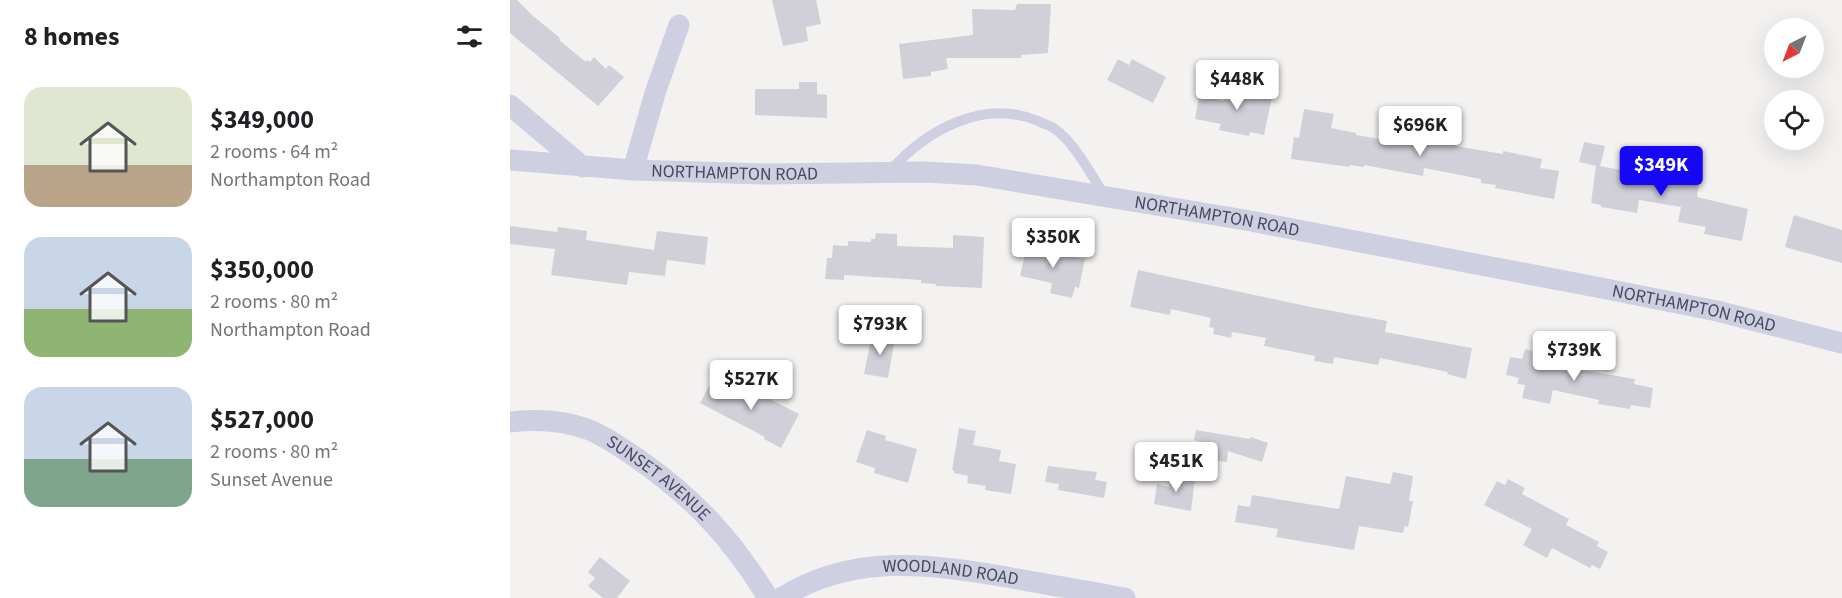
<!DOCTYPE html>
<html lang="en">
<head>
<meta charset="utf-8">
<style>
	:root { --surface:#fff; --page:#f2f2f2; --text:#202124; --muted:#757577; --accent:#1608f7 }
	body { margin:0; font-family:"Source Sans 3",sans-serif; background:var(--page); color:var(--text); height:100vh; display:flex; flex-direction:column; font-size:22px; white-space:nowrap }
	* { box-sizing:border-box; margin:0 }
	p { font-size:20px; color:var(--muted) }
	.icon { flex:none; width:33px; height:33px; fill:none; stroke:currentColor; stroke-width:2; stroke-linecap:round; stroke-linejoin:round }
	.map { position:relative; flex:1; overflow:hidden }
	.side { display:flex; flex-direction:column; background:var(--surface); width:510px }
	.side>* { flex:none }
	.needle { width:39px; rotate:222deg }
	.tools { position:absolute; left:1254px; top:18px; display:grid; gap:12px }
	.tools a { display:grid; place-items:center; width:60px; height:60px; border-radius:50%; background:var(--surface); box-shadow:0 6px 24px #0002; font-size:30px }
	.price { position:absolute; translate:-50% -51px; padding:0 14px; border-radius:6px; background:#fff; color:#222; font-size:20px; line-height:39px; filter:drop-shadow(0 2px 3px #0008) }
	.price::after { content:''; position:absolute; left:50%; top:36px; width:18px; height:14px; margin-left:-9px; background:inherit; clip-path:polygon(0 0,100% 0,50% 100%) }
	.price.on { background:var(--accent); color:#fff }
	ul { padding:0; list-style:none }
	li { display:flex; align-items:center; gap:18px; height:150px; padding:0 24px }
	li span { display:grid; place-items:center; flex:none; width:168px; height:120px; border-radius:18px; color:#555 }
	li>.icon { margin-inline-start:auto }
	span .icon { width:72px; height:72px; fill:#fffc; stroke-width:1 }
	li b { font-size:26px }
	h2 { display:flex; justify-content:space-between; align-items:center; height:72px; padding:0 24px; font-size:26px }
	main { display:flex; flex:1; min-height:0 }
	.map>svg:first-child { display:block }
	.building { fill:#d1d0d9 }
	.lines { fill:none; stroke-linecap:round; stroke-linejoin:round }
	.lane { stroke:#cfcfe2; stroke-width:10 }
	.street { stroke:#cfcfe2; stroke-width:21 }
	.labels { text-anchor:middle; stroke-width:5; stroke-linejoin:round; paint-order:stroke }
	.street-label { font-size:18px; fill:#474861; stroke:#fff }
</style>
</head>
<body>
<main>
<section class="side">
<h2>8 homes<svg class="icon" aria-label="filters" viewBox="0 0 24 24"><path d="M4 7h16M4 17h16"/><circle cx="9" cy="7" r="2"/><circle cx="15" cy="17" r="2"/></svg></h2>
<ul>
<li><span style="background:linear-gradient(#dfe7d0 65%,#b9a48a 0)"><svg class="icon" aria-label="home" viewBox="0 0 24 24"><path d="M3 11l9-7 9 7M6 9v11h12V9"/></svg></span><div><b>$349,000</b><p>2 rooms · 64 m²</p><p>Northampton Road</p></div></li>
<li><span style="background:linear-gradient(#c9d6e8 60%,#8fb573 0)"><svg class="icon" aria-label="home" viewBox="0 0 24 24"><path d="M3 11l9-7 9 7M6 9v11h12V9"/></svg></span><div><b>$350,000</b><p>2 rooms · 80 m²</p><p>Northampton Road</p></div></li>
<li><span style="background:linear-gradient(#c9d6e8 60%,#7fa58c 0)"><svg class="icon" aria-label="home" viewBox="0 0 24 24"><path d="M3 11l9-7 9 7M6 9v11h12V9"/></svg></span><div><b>$527,000</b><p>2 rooms · 80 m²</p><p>Sunset Avenue</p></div></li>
</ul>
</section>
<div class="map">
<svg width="1332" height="598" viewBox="0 0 1332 598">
	<rect width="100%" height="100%" fill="#f4f2f1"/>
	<g class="building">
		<path d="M 0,0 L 7,0 L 23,16 L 50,38 L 49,40 L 76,62 L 77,60 L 80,62 L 84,57 L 96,69 L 99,65 L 114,77 L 88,106 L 0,33 Z"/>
		<path d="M 262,0 L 306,0 L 311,24 L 296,27 L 298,41 L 273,46 Z"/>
		<path d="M 507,4 L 541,4 L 538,53 L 511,55 L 511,58 L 436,58 L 438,69 L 421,72 L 421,76 L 393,79 L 389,44 L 463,35 L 462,9 L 505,10 Z"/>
		<path d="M 608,59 L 619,65 L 622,59 L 656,77 L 643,103 L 597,80 Z"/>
		<path d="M 289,82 L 307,82 L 307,94 L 317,95 L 317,118 L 245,115 L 245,89 L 289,89 Z"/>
		<path d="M 742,88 L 763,92 L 754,135 L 740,132 L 739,136 L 709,130 L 711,124 L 685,119 L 689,96 L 714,101 L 717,89 L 741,94 Z"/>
		<path d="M 794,109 L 824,114 L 821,128 L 846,133 L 846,135 L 888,142 L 890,134 L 912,138 L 914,127 L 933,131 L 931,141 L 946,144 L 945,146 L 993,154 L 993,151 L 1032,159 L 1030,168 L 1049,171 L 1044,199 L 985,188 L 986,185 L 971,183 L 971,179 L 914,168 L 913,176 L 854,165 L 854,167 L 840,165 L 840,167 L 781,159 L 784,137 L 789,138 Z"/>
		<path d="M 1074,142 L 1095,146 L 1090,166 L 1189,185 L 1187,197 L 1238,209 L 1232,241 L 1194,234 L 1196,227 L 1168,222 L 1171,207 L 1129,200 L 1127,213 L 1091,207 L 1091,205 L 1081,203 L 1086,166 L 1069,162 Z"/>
		<path d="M 1284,215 L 1332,230 L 1332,263 L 1275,247 Z"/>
		<path d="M 0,226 L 47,232 L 48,227 L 77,231 L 76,240 L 144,250 L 147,231 L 198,237 L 195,265 L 157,260 L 155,276 L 119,272 L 117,285 L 41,275 L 45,249 L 0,244 Z"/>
		<path d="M 366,233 L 387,234 L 387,246 L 443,248 L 443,235 L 474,237 L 472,288 L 426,286 L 426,284 L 411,283 L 411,280 L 334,275 L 334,280 L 315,279 L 317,258 L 322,258 L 323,245 L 338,246 L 338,241 L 361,242 L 361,239 L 365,239 Z"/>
		<path d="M 518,241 L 536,244 L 534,251 L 575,259 L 569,288 L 565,287 L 562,298 L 540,293 L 542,283 L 510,276 Z"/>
		<path d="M 628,270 L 801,307 L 877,321 L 875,332 L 962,348 L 956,379 L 937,374 L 938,372 L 870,358 L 868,365 L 824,357 L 823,364 L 804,361 L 805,356 L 754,346 L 756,338 L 722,332 L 721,338 L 703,334 L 704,328 L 699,327 L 701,318 L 661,309 L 660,315 L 620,307 Z"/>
		<path d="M 362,334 L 385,338 L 378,378 L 354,374 Z"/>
		<path d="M 1015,349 L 1068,361 L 1066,369 L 1125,379 L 1124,384 L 1143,388 L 1140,408 L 1121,405 L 1120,409 L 1088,404 L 1089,400 L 1043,390 L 1040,404 L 1012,398 L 1015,385 L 1007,384 L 1009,378 L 996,375 L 1000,357 L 1012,359 Z"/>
		<path d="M 219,378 L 289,414 L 271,448 L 254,439 L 255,437 L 190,403 L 202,381 L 214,388 Z"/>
		<path d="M 449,428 L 466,431 L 463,445 L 491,450 L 489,461 L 506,464 L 501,494 L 475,490 L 476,486 L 457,483 L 458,476 L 444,473 L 444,470 L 442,470 Z"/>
		<path d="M 357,430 L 376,436 L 375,440 L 407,449 L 398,483 L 364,473 L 365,468 L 346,462 Z"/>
		<path d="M 686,430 L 740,439 L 741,437 L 758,443 L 752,462 L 718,451 L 717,462 L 700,460 L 702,446 L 684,440 Z"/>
		<path d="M 538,466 L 587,472 L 585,480 L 597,482 L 594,498 L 548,490 L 549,484 L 535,482 Z"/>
		<path d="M 883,472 L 903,476 L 899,501 L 903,501 L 898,527 L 895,526 L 893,533 L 849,526 L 844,550 L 766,537 L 768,529 L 725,522 L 728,505 L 740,507 L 742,495 L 829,509 L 836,476 L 880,484 Z"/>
		<path d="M 661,474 L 685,478 L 681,511 L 644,504 L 647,484 L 659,487 Z"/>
		<path d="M 998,479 L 1015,488 L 1012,494 L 1059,519 L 1056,525 L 1089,542 L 1087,546 L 1098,552 L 1090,569 L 1082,565 L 1080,568 L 1042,548 L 1037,558 L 1013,545 L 1022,529 L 974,505 L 987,481 L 995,485 Z"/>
		<path d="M 90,557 L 120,581 L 107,598 L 93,598 L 78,586 L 85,578 L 78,572 Z"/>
	</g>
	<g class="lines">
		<path class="lane" d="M 380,171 C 416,130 474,98 528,121 C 533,124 540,125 545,129 C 565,143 581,175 595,196"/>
		<g class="street">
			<path d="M 0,105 L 73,167"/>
			<path id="s1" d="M 0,160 L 123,170 L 257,174 L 415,172 L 467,175 L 735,220 L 1086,287 L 1207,311 L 1332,343"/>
			<path d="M 123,170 L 146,90 L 169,25"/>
			<path id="s2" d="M 0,422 C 26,419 52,420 77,429 C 95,436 112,448 128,459 C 184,498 223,540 258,598"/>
			<path id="s3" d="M 271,598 C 344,552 421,564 502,578 C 539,585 577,591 615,598"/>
		</g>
	</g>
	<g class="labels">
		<g class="street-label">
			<text dy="6" stroke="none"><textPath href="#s1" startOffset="225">NORTHAMPTON ROAD</textPath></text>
			<text dy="6" stroke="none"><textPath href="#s1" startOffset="711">NORTHAMPTON ROAD</textPath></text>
			<text dy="6" stroke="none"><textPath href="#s1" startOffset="1197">NORTHAMPTON ROAD</textPath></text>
			<text dy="6" stroke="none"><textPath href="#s2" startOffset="165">SUNSET AVENUE</textPath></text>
			<text dy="6" stroke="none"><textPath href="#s3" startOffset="176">WOODLAND ROAD</textPath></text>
		</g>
	</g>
</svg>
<div class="tools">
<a><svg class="needle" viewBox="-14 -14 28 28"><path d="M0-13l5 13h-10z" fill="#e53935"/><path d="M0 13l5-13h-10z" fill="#757577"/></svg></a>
<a><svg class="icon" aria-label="locate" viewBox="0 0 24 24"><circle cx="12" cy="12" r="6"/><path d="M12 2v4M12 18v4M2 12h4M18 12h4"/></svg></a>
</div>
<b class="price" style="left:727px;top:111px">$448K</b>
<b class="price" style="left:910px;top:157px">$696K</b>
<b class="price on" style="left:1151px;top:197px">$349K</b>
<b class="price" style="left:543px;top:269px">$350K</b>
<b class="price" style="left:370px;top:356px">$793K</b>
<b class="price" style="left:1064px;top:382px">$739K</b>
<b class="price" style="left:241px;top:411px">$527K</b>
<b class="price" style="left:666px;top:493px">$451K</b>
</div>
</main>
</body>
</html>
